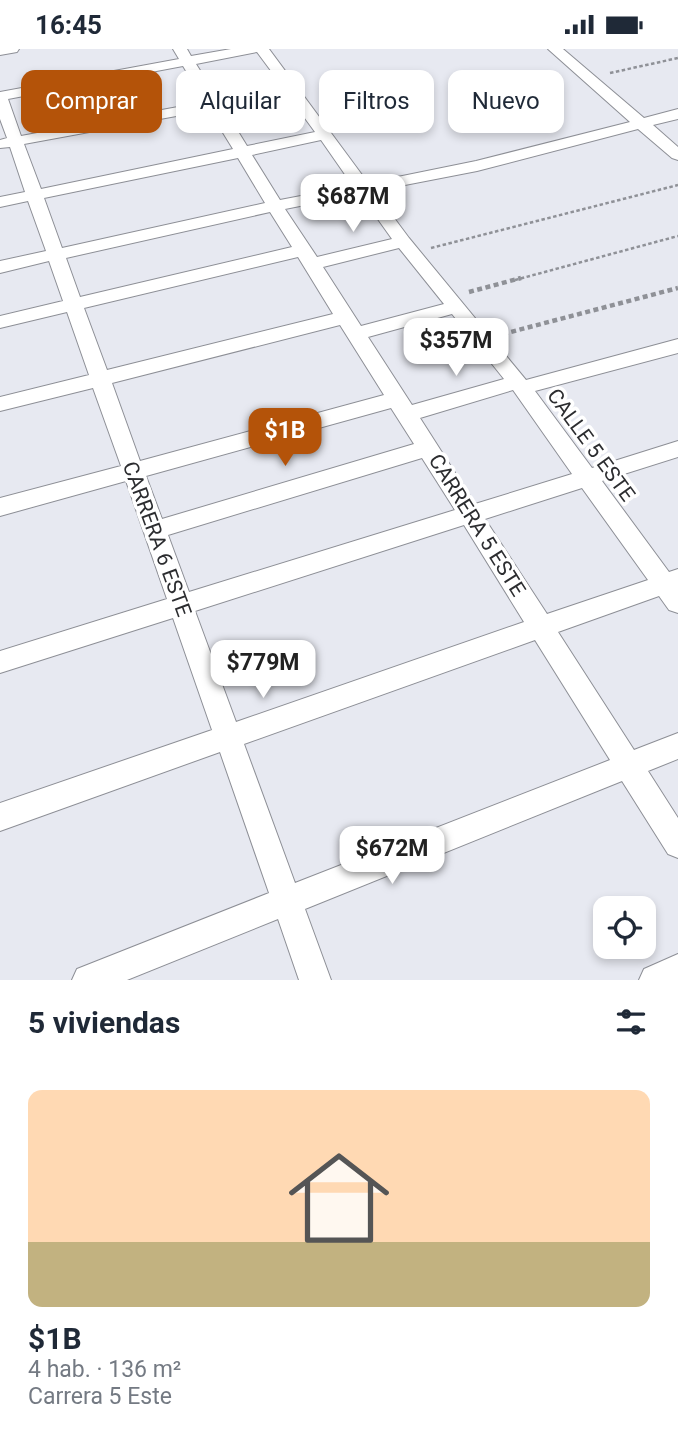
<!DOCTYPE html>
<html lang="es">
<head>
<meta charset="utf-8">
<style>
	:root { --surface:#fff; --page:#f2f2f3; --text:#1f2937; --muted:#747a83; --line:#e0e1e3; --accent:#b45309 }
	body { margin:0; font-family:Roboto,sans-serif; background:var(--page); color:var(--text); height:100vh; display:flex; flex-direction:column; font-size:26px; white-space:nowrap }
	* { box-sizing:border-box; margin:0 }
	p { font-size:23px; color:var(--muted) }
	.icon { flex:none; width:38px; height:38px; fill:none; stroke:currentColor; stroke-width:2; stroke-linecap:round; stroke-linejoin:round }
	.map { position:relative; height:931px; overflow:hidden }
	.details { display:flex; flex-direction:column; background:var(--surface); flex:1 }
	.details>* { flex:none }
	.banner { position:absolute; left:21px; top:21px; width:637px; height:63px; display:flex; gap:14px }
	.tools { position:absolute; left:593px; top:847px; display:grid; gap:14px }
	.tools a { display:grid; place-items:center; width:63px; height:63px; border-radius:14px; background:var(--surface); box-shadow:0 4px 10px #0003; font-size:35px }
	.price { position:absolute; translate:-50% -60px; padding:0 16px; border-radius:14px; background:#fff; color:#222; font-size:23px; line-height:46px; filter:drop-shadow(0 2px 4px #0008) }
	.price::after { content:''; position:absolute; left:50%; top:42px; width:21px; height:16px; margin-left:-10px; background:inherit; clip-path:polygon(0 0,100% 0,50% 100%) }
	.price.current { background:var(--accent); color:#fff }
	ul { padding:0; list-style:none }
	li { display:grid; align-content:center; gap:14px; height:371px; padding:0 28px }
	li+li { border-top:2px solid var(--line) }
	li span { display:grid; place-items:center; height:217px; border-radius:14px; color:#555 }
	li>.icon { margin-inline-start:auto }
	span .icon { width:126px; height:126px; fill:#fffc; stroke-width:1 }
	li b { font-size:30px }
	h2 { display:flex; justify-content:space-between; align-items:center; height:84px; padding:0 28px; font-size:30px }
	.chip { padding:0 24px; border-radius:14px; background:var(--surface); box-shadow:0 4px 10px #0003; font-size:24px; line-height:63px }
	.chip.current { background:var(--accent); color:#fff }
	.status { display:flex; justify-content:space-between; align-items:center; height:49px; padding:0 35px; background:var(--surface); direction:ltr }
	.status svg { height:19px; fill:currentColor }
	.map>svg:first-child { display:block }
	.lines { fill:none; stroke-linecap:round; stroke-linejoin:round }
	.street-casing { stroke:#8d8f96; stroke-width:2 }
	.path-far1 { stroke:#8f9197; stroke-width:2.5; stroke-dasharray:3.5 2.5; stroke-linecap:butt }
	.path { stroke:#8f9197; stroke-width:4.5; stroke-dasharray:5 3.5; stroke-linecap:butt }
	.street { fill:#fff; fill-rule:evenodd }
	.labels { text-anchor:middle; stroke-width:7; stroke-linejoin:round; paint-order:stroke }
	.street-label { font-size:21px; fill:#2c2d30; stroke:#fff }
</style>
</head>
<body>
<div class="status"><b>16:45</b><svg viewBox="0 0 49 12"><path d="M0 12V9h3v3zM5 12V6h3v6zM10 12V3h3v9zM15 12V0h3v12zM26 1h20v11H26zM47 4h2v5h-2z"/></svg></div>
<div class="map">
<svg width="678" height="931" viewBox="0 0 678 931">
	<rect width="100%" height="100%" fill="#e7e9f1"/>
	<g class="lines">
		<defs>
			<g id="street">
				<path d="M 0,0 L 19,0 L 17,3 L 0,6 Z"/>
				<path d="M 173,0 L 187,0 L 191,7 L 231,0 L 269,0 L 368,134 L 476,112 L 630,73 L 548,0 L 563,0 L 644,69 L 678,60 L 678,70 L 653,76 L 678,98 L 678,111 L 672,109 L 638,80 L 477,122 L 374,142 L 409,189 L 526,331 L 678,290 L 678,304 L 535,342 L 592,419 L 678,392 L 678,408 L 602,432 L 669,523 L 678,520 L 678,564 L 669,561 L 659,547 L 558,583 L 634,701 L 678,684 L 678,710 L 648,722 L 678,769 L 678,809 L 668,805 L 622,732 L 305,860 L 331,931 L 299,931 L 278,870 L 127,931 L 72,931 L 77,920 L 269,844 L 220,703 L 0,782 L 0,754 L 212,681 L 173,569 L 0,624 L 0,602 L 167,550 L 126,432 L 0,467 L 0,449 L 121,417 L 93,339 L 0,362 L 0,348 L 89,326 L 67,263 L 0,279 L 0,267 L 63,252 L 49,212 L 0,224 L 0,212 L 46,202 L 28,152 L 0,158 L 0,148 L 25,143 L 10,98 L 0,99 L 0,91 L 7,89 L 0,70 L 0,43 L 179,10 ZM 257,3 L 283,38 L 218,50 L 196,15 ZM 183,17 L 205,53 L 21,87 L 8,50 ZM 288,46 L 315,83 L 247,97 L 223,58 ZM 209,61 L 233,100 L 41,140 L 24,95 ZM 321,91 L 353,137 L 280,151 L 252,106 ZM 238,109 L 265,154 L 62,199 L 44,149 ZM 360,145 L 392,190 L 317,208 L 285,160 ZM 270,163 L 292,198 L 80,248 L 66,209 ZM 399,199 L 444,255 L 361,277 L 323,218 ZM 298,208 L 333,265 L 107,321 L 84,259 ZM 452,265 L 504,330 L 412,356 L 368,288 ZM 340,276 L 384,346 L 140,412 L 112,334 ZM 513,341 L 572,425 L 475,455 L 420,369 ZM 391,359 L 414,395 L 162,470 L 146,427 ZM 422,409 L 455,461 L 189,543 L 168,486 ZM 582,439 L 648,531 L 547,565 L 485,470 ZM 464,476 L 524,573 L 236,673 L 195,562 ZM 535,591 L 610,711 L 295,834 L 244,695 Z"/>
				<path d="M 678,905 L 678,931 L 639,931 L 644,920 Z"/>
			</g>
		</defs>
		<use href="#street" class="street-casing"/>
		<g class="path-far1">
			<path d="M 610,24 L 678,9"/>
			<path d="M 431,199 L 678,136"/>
			<path d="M 515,231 L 678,187"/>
		</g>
		<g class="path">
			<path d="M 469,243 L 521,229"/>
			<path d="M 503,285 L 678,239"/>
		</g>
		<use href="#street" class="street"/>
	</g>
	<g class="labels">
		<g class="street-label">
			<text transform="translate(591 396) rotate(54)" y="7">CALLE 5 ESTE</text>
			<text transform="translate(477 476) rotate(58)" y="7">CARRERA 5 ESTE</text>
			<text transform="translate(157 490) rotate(70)" y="7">CARRERA 6 ESTE</text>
		</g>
	</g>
</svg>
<div class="tools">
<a><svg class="icon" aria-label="locate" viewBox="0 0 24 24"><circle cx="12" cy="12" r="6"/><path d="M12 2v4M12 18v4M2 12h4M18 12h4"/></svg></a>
</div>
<b class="price" style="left:353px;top:185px">$687M</b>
<b class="price" style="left:456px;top:329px">$357M</b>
<b class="price current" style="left:285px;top:419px">$1B</b>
<b class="price" style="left:263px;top:651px">$779M</b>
<b class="price" style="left:392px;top:837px">$672M</b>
<div class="banner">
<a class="chip current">Comprar</a>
<a class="chip">Alquilar</a>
<a class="chip">Filtros</a>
<a class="chip">Nuevo</a>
</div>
</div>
<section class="details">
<h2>5 viviendas<svg class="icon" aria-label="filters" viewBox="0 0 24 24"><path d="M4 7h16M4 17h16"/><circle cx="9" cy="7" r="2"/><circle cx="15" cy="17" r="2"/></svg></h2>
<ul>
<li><span style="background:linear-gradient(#ffd9b3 70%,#c2b280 0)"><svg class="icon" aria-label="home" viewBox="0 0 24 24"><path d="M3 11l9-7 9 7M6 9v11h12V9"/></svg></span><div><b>$1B</b><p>4 hab. · 136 m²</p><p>Carrera 5 Este</p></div></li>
</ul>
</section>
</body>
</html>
